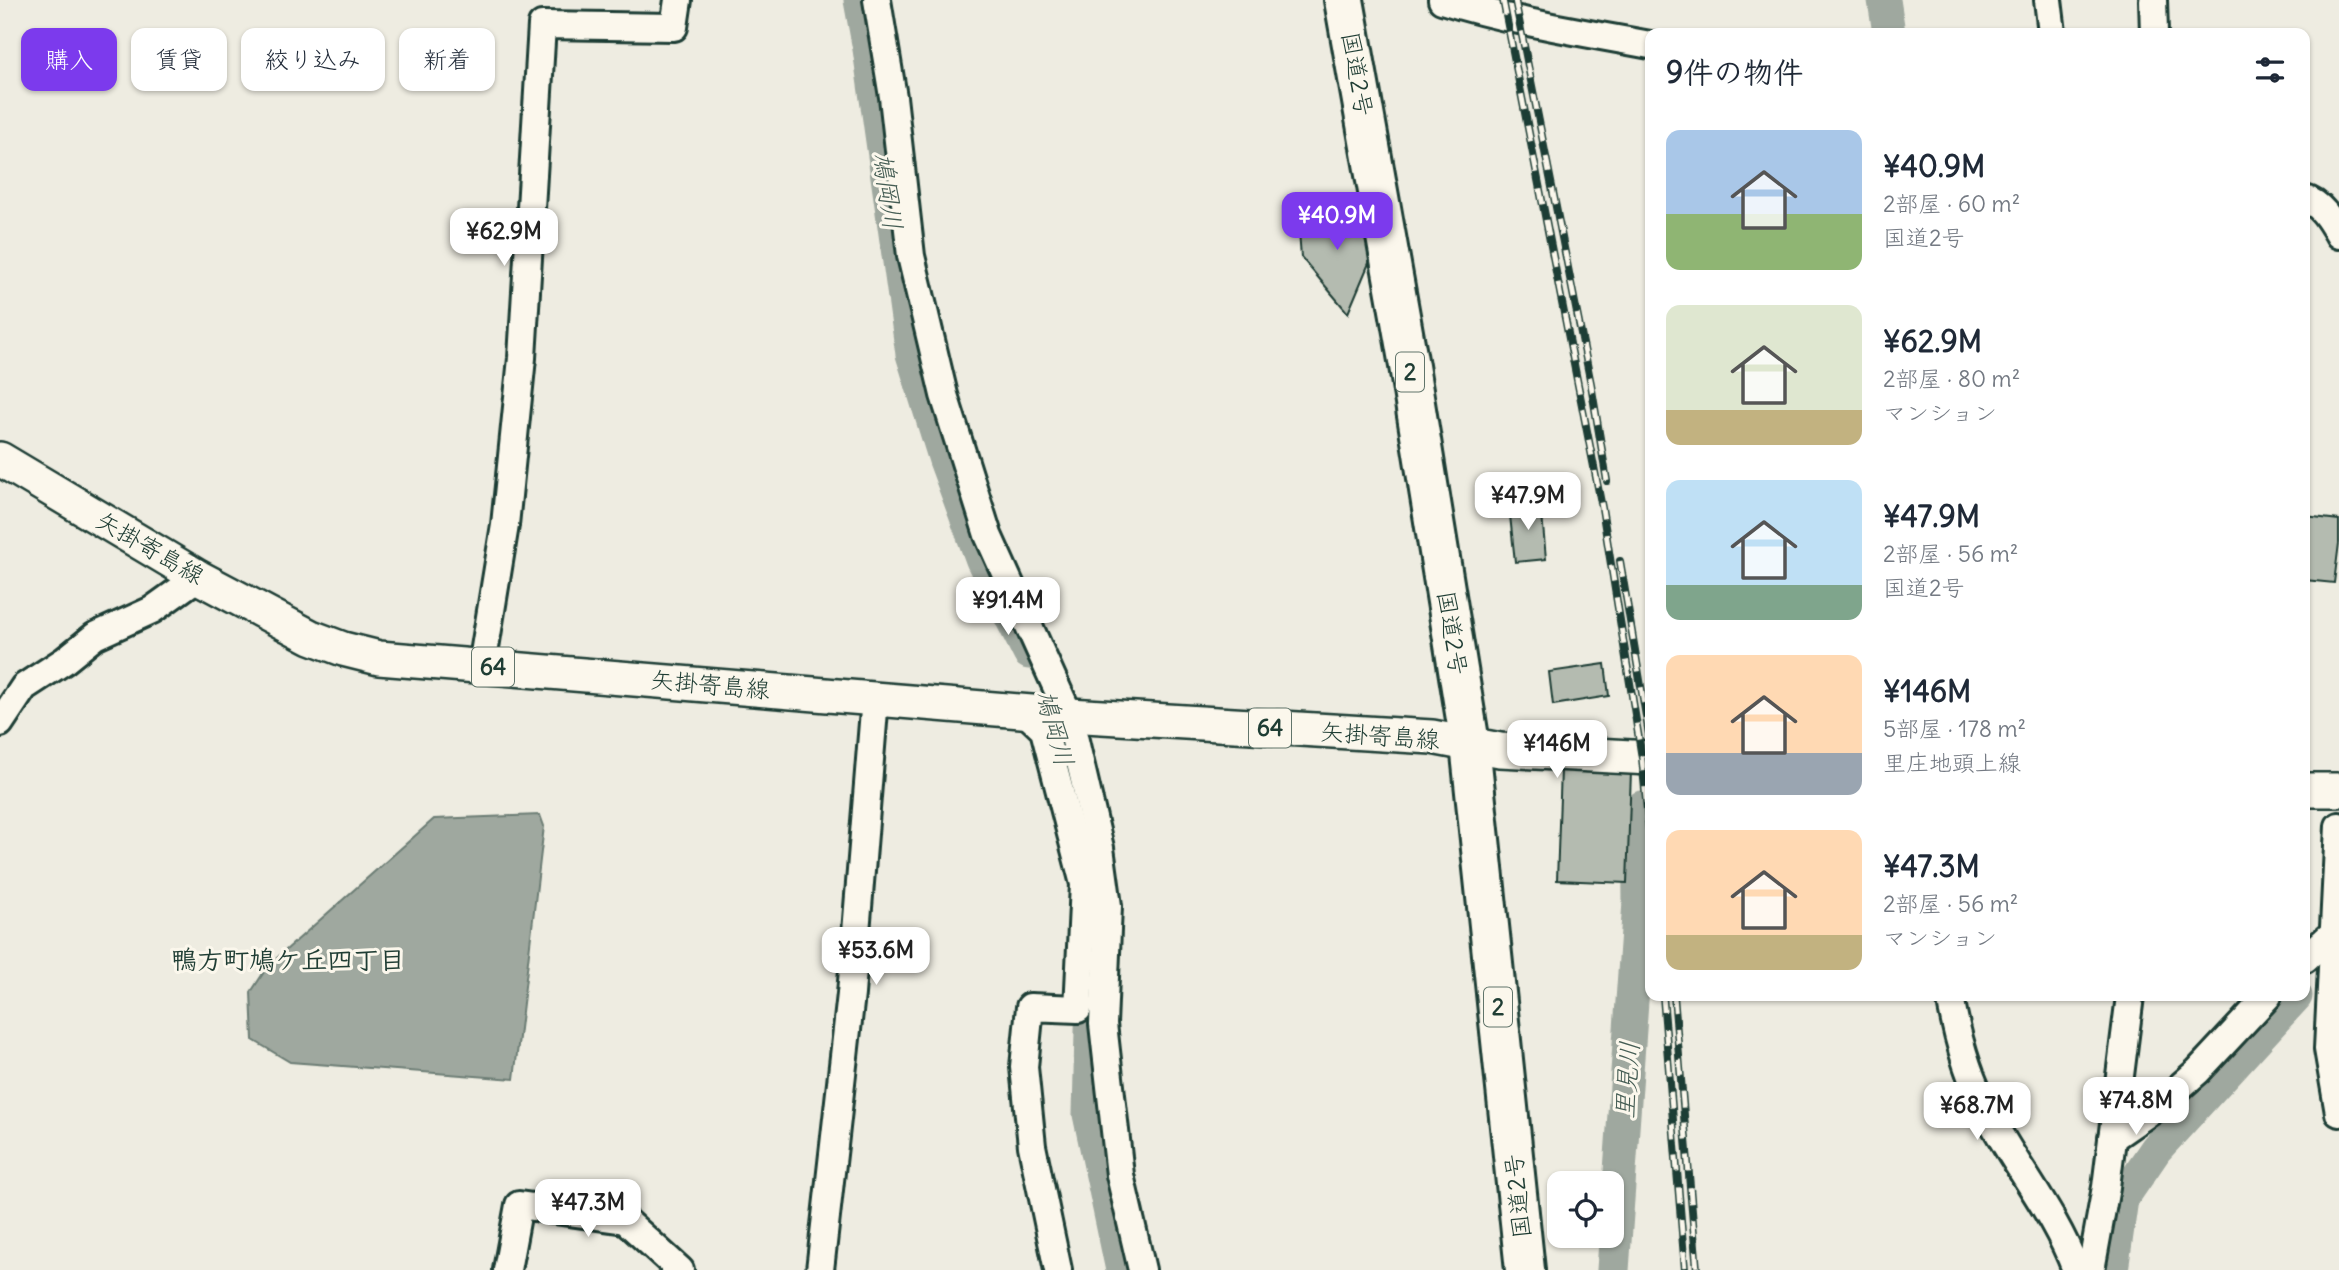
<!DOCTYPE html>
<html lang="ja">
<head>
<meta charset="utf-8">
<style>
	:root { --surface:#fff; --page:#f6f6f7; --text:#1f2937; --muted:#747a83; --accent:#7c3aed }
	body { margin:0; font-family:Delius,"Klee One",sans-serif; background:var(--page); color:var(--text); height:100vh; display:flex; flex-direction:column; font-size:26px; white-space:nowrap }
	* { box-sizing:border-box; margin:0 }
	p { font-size:23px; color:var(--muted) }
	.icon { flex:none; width:38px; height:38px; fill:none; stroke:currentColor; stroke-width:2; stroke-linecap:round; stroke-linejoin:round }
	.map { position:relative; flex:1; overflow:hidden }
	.panel { position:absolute; left:1645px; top:28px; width:665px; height:973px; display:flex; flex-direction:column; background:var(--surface); border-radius:14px; box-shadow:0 2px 5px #0004 }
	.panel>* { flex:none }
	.guide { position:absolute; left:21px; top:28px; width:665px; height:63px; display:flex; gap:14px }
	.controls { position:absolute; left:1547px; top:1171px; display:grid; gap:14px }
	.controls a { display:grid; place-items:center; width:77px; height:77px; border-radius:14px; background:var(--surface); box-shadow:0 2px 5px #0004; font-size:35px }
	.price { position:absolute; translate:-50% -60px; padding:0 16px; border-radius:14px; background:#fff; color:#222; font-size:23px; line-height:46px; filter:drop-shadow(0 2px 4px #0008) }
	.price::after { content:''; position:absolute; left:50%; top:42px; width:21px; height:16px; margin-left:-10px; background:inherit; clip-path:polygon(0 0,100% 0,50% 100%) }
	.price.current { background:var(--accent); color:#fff }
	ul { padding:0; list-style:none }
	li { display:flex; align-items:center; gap:21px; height:175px; padding:0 21px }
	li span { display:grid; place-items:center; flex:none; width:196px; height:140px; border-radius:14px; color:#555 }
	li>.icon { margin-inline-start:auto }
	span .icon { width:84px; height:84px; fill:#fffc; stroke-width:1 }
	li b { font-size:30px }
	h2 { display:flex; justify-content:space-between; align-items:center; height:84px; padding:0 21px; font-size:30px }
	.tag { padding:0 24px; border-radius:14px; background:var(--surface); box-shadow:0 2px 5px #0004; font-size:24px; line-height:63px }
	.tag.current { background:var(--accent); color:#fff }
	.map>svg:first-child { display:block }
	.water { fill:#9fa89f; stroke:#6c7d74; stroke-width:2 }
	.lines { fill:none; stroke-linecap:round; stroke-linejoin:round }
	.river { stroke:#9fa89f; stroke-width:33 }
	.building { fill:#b4bbb0; stroke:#1f3d34; stroke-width:2 }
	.minor-casing { stroke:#1f3d34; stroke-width:32 }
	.major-casing { stroke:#1f3d34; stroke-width:38 }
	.highway-casing { stroke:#1f3d34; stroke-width:44 }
	.minor { stroke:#fbf7ec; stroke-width:26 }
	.major { stroke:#fbf7ec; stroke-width:33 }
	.highway { stroke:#fbf7ec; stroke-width:38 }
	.rail-casing { stroke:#1f3d34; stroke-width:8 }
	.rail { stroke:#fbf7ec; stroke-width:5; stroke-dasharray:16; stroke-linecap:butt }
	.labels { text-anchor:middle; stroke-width:6; stroke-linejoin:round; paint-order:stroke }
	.shield { fill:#fbf7ec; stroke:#61756b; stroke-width:2 }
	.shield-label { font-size:23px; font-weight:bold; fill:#1f3d34 }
	.street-label { font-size:24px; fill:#1f3d34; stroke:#fbf7ec }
	.water-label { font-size:26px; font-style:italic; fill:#455d54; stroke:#fbf7ec }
	.neighbourhood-label { font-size:26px; font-weight:bold; fill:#1f3d34; stroke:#fbf7ec }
</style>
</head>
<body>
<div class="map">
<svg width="2339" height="1270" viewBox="0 0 2339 1270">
	<rect width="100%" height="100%" fill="#eeece1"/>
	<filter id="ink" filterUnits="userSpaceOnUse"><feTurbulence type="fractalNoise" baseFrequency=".0143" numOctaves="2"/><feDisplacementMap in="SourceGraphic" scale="14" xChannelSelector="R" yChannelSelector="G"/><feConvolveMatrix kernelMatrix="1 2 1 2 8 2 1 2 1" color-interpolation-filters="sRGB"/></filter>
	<g filter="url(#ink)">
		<path class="water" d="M 540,815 L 544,826 L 514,1079 L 290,1062 L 253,1040 L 251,992 L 268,966 L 434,819 Z"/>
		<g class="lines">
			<g class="river">
				<path d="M 860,0 L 869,49 L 912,354 L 945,460 L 982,560 L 1029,653"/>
				<path d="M 1884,0 L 1889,33"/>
				<path d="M 1092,991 L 1089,1114 L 1122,1270"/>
				<path d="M 1613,1270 L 1639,902 L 1638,815 L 1642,807"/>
				<path d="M 2112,1270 L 2122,1199 L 2156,1149 L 2296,996"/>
			</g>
		</g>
		<g class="building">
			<path d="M 1365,210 L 1372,256 L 1348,313 L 1301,257 L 1298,219 Z"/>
			<path d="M 1541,503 L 1546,559 L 1515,562 L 1509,506 Z"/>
			<path d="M 2305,516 L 2339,520 L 2339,543 L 2334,583 L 2305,580 Z"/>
			<path d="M 1605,664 L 1609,696 L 1553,705 L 1549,672 Z"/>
			<path d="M 1561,769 L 1631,771 L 1627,883 L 1557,880 Z"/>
		</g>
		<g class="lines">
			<defs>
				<g id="minor">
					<path d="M 877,0 L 893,97 L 911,256 L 944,395 L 988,535 L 1069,715 L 1100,848 L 1108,906 L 1103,1024 L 1120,1175 L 1142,1270"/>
					<path d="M 1442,0 C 1509,21 1580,32 1650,45"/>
					<path d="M 2048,0 L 2052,33"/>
					<path d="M 2153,0 L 2154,33"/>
					<path d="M 2305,199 C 2321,203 2331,221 2339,235"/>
					<path d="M 482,666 L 505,525 L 522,358 L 542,25 L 674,27 L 678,0"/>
					<path d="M 1024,711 L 1044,730 L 1084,884 L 1078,1009 L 1030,1007 L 1024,1067 L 1032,1146 L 1058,1270"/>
					<path d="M 0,723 L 24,687 L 64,661 L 95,636 L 152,610 L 198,577"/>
					<path d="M 2339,826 L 2328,1049 L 2339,1113"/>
					<path d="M 2305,959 L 2332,934"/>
					<path d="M 1950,996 C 1957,1037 1967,1075 1987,1112 C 2015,1166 2055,1213 2076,1270"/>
					<path d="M 2112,1138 L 2157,1107 L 2198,1071 L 2268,996"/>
					<path d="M 507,1270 L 519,1205 L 625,1220 L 680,1270"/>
					<path d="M 820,1270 L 851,994 L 875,698"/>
					<path d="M 2091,1270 L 2106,1187 L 2130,996"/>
				</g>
				<g id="major">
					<path d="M 0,459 L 198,577 L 311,637 L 343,649 L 379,658 L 1069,715 L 1432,737 L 1500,750 L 1650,758"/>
					<path d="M 2305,790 L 2339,790"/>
				</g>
				<path id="highway" d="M 1344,0 L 1409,366 L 1470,744 L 1525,1270"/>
			</defs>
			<use href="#minor" class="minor-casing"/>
			<use href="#major" class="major-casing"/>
			<use href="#highway" class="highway-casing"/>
			<use href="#minor" class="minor"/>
			<use href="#major" class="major"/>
			<use href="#highway" class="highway"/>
			<defs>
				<g id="rail">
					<path d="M 1503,0 L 1602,508 L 1642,758 L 1650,841"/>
					<path d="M 1515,0 L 1591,384 L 1607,481"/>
					<path d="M 1620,561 L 1650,740"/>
					<path d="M 1663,996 L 1685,1270"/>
					<path d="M 1674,996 L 1697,1270"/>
				</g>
			</defs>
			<use href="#rail" class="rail-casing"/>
			<use href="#rail" class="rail"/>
		</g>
	</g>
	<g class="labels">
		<g class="shield">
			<rect x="1396" y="352.5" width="28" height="39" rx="5"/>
			<rect x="472" y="647.5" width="42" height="39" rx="5"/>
			<rect x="1249" y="708.5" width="42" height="39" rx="5"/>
			<rect x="1484" y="987.5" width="28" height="39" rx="5"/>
		</g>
		<g class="shield-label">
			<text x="1410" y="380">2</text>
			<text x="493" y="675">64</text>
			<text x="1270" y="736">64</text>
			<text x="1498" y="1015">2</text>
		</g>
		<g class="street-label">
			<text transform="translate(1357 74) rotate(80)" y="8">国道2号</text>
			<text transform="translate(150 548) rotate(30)" y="8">矢掛寄島線</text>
			<text transform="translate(1452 633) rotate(81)" y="8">国道2号</text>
			<text transform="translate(710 685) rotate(5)" y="8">矢掛寄島線</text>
			<text transform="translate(1380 736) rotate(4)" y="8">矢掛寄島線</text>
			<text transform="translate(1518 1196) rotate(-96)" y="8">国道2号</text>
		</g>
		<g class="water-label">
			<text transform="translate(888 191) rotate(82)" y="9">鳩岡川</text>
			<text transform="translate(1055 728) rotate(75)" y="9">鳩岡川</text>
			<text transform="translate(1627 1080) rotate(-86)" y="9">里見川</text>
		</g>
		<g class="neighbourhood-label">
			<text x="288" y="969">鴨方町鳩ケ丘四丁目</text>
		</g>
	</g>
</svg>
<div class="controls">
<a><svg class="icon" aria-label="locate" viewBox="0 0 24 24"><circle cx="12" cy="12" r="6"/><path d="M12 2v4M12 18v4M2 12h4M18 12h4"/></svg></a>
</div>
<b class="price current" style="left:1337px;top:252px">¥40.9M</b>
<b class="price" style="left:504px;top:268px">¥62.9M</b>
<b class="price" style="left:1528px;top:532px">¥47.9M</b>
<b class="price" style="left:1008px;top:637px">¥91.4M</b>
<b class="price" style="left:1557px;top:780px">¥146M</b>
<b class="price" style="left:876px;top:987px">¥53.6M</b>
<b class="price" style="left:2136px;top:1137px">¥74.8M</b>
<b class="price" style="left:1977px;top:1142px">¥68.7M</b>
<b class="price" style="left:588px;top:1239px">¥47.3M</b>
<div class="guide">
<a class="tag current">購入</a>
<a class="tag">賃貸</a>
<a class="tag">絞り込み</a>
<a class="tag">新着</a>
</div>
<section class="panel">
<h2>9件の物件<svg class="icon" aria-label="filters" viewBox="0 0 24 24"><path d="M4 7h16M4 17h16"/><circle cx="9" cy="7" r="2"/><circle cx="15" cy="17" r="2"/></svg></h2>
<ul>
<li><span style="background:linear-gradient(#a9c7e8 60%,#8fb573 0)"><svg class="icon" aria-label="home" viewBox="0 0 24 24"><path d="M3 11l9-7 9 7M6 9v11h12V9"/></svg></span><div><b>¥40.9M</b><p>2部屋 · 60 m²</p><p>国道2号</p></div></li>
<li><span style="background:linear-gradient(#dfe7d0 75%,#c2b280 0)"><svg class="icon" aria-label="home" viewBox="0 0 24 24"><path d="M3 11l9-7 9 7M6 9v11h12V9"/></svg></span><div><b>¥62.9M</b><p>2部屋 · 80 m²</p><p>マンション</p></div></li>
<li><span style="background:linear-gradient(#bfe0f5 75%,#7fa58c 0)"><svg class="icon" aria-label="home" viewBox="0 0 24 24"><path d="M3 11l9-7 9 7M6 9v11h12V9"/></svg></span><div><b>¥47.9M</b><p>2部屋 · 56 m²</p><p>国道2号</p></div></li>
<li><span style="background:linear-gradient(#ffd9b3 70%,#9aa5b1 0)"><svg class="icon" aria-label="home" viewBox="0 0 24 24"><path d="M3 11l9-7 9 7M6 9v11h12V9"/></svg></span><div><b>¥146M</b><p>5部屋 · 178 m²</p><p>里庄地頭上線</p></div></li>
<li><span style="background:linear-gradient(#ffd9b3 75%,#c2b280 0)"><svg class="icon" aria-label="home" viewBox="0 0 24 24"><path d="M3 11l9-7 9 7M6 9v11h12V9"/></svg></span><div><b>¥47.3M</b><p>2部屋 · 56 m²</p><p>マンション</p></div></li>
</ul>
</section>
</div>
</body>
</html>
